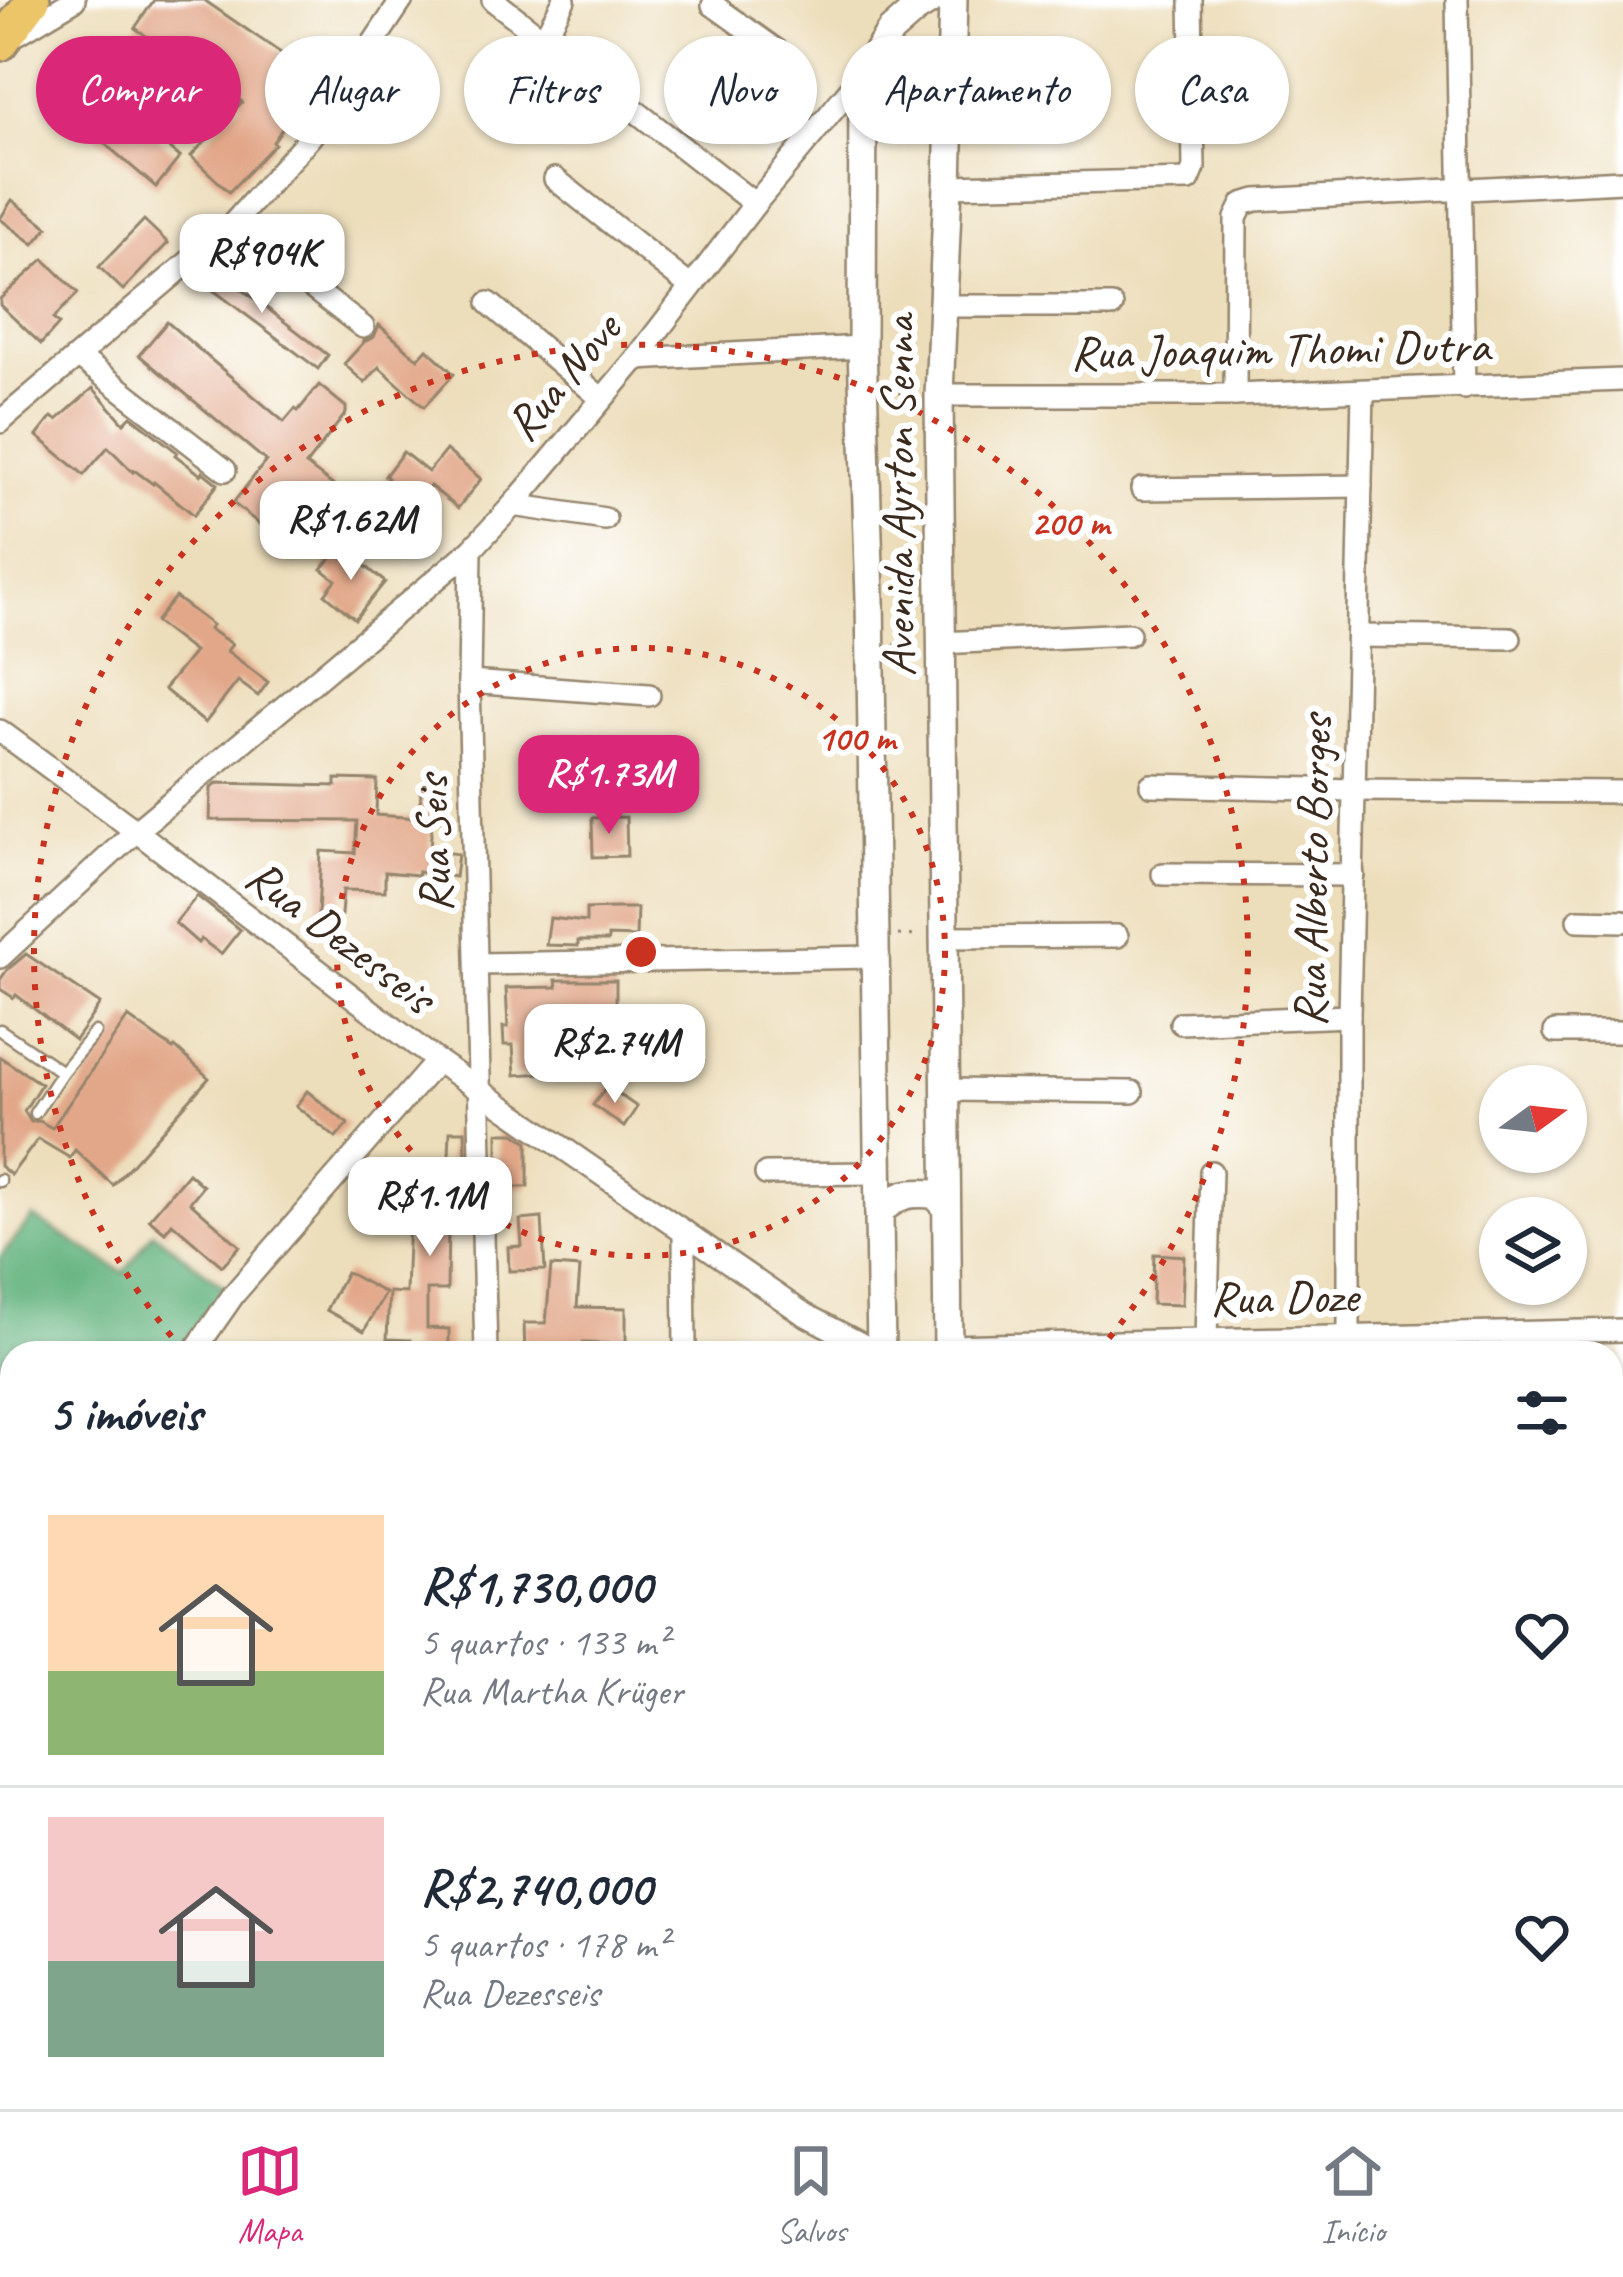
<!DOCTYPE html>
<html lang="pt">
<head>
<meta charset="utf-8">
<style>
	:root { --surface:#fff; --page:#f2f2f3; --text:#1f2937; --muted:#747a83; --line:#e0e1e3; --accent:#db2777 }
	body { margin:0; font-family:Caveat,sans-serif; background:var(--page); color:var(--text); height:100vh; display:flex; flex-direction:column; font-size:45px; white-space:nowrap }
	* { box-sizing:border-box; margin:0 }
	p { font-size:39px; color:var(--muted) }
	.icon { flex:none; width:66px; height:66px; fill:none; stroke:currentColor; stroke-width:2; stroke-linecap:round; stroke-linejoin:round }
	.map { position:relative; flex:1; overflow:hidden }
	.sheet { position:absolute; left:0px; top:1341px; width:1623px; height:768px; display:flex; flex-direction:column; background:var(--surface); border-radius:36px 36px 0 0; box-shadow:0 3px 9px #0004 }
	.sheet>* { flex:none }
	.hud { position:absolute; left:36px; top:36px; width:1551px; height:108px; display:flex; gap:24px }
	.needle { width:78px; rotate:75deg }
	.tools { position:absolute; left:1479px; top:1065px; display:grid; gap:24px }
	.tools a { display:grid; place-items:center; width:108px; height:108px; border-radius:50%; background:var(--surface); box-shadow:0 3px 9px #0004; font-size:60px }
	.price { position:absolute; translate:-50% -102px; padding:0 27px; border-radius:24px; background:#fff; color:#222; font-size:39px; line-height:78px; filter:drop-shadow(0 3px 6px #0008) }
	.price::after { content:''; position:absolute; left:50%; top:72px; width:36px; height:27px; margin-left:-18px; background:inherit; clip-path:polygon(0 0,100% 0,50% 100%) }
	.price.current { background:var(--accent); color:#fff }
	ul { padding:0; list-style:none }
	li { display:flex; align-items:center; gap:36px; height:300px; padding:0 48px }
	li+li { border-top:3px solid var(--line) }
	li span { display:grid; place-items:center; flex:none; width:336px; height:240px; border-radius:0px; color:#555 }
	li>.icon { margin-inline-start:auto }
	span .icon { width:144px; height:144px; fill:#fffc; stroke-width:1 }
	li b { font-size:51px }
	h2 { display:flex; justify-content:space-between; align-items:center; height:144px; padding:0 48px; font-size:51px }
	.pill { padding:0 42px; border-radius:54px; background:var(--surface); box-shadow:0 3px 9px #0004; font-size:42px; line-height:108px }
	.pill.current { background:var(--accent); color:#fff }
	.dock { display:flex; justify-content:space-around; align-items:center; height:168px; border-top:3px solid var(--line); background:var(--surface); font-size:33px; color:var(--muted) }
	.dock a { display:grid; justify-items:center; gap:6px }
	.dock .current { color:var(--accent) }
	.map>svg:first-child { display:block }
	.forest { fill:#62b27d; stroke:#4e6e4e; stroke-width:3 }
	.building { fill:#e2a789 }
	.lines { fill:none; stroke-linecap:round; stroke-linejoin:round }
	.service-casing { stroke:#94846c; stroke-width:15 }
	.minor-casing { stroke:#94846c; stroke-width:26 }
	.tertiary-casing { stroke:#94846c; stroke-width:32 }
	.primary-casing { stroke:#94846c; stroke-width:38 }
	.path { stroke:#94846c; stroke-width:3; stroke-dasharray:3 9; stroke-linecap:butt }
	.service { stroke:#fff; stroke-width:10 }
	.minor { stroke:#fff; stroke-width:21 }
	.tertiary { stroke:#fff; stroke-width:27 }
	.primary { stroke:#ecc569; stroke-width:33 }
	.ring { fill:none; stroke:#c8321e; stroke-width:6; stroke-dasharray:6 12 }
	.labels { text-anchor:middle; stroke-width:12; stroke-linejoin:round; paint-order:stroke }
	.street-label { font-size:48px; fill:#3b2a1e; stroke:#fff }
	.centre { fill:#c8321e; stroke:#fff; stroke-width:6 }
	.ring-label { font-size:36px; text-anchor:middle; font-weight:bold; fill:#c8321e; stroke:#fff; stroke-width:12; stroke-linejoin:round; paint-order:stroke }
</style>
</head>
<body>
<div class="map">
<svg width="1623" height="2109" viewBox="0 0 1623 2109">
	<rect width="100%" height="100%" fill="#fff"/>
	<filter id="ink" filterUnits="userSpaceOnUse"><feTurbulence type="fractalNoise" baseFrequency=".00833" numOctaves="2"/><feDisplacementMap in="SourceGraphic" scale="24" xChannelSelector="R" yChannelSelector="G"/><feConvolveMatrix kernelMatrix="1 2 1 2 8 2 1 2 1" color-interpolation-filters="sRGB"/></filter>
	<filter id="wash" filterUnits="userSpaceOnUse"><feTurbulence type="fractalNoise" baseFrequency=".004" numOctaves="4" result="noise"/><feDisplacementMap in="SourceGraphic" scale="48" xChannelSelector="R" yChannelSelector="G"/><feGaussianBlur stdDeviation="2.7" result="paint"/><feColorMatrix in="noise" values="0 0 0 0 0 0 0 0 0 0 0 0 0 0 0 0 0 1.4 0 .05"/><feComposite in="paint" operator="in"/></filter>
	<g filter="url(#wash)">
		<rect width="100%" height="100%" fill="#eddebb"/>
		<path class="forest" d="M 33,1217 L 124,1273 L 153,1232 L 226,1288 L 185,1353 L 12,1353 L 12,1377 L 0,1368 L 0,1257 Z"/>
		<g id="blocks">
			<g class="building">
				<path d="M 154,0 L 204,0 L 317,78 L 273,142 L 275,144 L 229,192 L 191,156 L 242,102 L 135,28 Z"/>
				<path d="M 75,63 L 110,110 L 116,103 L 180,157 L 156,187 L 77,120 L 71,124 L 43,87 Z"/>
				<path d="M 12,200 L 48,227 L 34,244 L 0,219 Z"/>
				<path d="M 144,220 L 168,243 L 123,290 L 99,267 Z"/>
				<path d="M 44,259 L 78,293 L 53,319 L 59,324 L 41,344 L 0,305 L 0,299 Z"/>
				<path d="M 209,264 L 328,355 L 318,369 L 196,277 Z"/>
				<path d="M 167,322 L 284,422 L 295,409 L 298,411 L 319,385 L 346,407 L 346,413 L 306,465 L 334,486 L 315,513 L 294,498 L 268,531 L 233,503 L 266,461 L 139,355 Z"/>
				<path d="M 379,325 L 418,359 L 427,349 L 454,374 L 424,407 L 379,367 L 365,383 L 344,364 L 364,342 L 374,337 Z"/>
				<path d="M 93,388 L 124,423 L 131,416 L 177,452 L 175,455 L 201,475 L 203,472 L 218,484 L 194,515 L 154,482 L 153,484 L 134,470 L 133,472 L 108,447 L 84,475 L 37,436 L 52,417 L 57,420 Z"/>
				<path d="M 446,450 L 481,479 L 458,508 L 430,486 L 397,534 L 365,512 L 388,478 L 385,476 L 403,452 L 428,472 Z"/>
				<path d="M 341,546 L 385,582 L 355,619 L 325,594 L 336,580 L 322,569 Z"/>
				<path d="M 175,597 L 212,625 L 209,629 L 232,644 L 227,651 L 268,682 L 258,696 L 238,681 L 205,723 L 164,689 L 194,652 L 155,622 Z"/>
				<path d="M 336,779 L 377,780 L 376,815 L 432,819 L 430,850 L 458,854 L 455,877 L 418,872 L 418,875 L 385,872 L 385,891 L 343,890 L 341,915 L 318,915 L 321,851 L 355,853 L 357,821 L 210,820 L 211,788 L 217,783 L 336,786 Z"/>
				<path d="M 421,783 L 449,784 L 447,820 L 420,819 Z"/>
				<path d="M 626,817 L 627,856 L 593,857 L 592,818 Z"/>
				<path d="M 197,896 L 240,930 L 221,954 L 201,939 L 198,943 L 175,923 Z"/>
				<path d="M 616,908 L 637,908 L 636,937 L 608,936 L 608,941 L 578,941 L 578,946 L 546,945 L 550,918 L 586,922 L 586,909 Z"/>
				<path d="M 26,954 L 100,1004 L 75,1040 L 16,995 L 14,998 L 0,989 L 0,980 L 7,970 Z"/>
				<path d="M 556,980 L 616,980 L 616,1049 L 543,1050 L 544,1073 L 515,1075 L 513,1045 L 504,1045 L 503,1027 L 508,1027 L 506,988 L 557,987 Z"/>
				<path d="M 128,1017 L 173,1049 L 175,1047 L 209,1078 L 113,1185 L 75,1150 L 70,1158 L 38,1139 L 11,1175 L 0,1166 L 0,1057 L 41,1084 L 24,1111 L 31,1122 L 40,1121 L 52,1128 Z"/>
				<path d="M 607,1086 L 637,1107 L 624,1127 L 593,1105 Z"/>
				<path d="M 307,1091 L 348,1124 L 336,1138 L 296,1106 Z"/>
				<path d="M 450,1131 L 465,1131 L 467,1183 L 461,1224 L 448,1222 L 447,1290 L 427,1290 L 427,1328 L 449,1329 L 449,1353 L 410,1352 L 410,1340 L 387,1339 L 389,1292 L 406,1293 L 409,1219 L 430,1220 L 436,1179 L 448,1181 Z"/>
				<path d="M 498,1133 L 515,1133 L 528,1142 L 528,1187 L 498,1187 Z"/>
				<path d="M 188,1173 L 203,1186 L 190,1202 L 240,1246 L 222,1266 L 172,1223 L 165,1232 L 149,1219 Z"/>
				<path d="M 542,1218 L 545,1270 L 509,1271 L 508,1247 L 522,1246 L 520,1220 Z"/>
				<path d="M 1154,1254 L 1184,1256 L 1182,1305 L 1152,1304 Z"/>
				<path d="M 551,1266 L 580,1268 L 577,1307 L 626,1308 L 626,1344 L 583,1343 L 583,1353 L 525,1353 L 524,1323 L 546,1323 Z"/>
				<path d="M 346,1272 L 385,1293 L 364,1331 L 326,1310 Z"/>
			</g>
		</g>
	</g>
	<g filter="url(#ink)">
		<use href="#blocks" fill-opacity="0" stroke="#94846c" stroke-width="3"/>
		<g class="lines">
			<defs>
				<g id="service">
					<path d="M 0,1030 L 62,1072"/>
					<path d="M 35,1113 L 62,1072 L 95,1032"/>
					<path d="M 0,1180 L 0,1181"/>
				</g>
				<g id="minor">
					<path d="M 493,0 L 755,204"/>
					<path d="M 1457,0 L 1464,388"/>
					<path d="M 713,5 L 786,57"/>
					<path d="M 17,34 L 74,0"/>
					<path d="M 544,38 L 564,0"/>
					<path d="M 555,179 L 691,287"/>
					<path d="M 948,186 L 1189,180 L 1194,168 L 1191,0"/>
					<path d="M 231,226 L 363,327"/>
					<path d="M 489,303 L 602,399"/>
					<path d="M 943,306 L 1112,306"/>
					<path d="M 79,357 L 225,470"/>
					<path d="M 636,359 L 862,347"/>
					<path d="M 939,395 L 1235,395 L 1623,380"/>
					<path d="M 1235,395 L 1236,218 L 1243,204 L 1256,200 L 1623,181"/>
					<path d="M 0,422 L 231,226 L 311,136 L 402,0"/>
					<path d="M 1142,489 L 1361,486"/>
					<path d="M 513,505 L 605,519"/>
					<path d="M 471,550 L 469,682 L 486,1353"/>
					<path d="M 1358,636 L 1510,638"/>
					<path d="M 940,643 L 1129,634"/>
					<path d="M 469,682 L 649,695"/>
					<path d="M 0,731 L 136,831 L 437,1061 L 804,1314 L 878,1353"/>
					<path d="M 1151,785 L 1353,790 L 1623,792"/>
					<path d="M 1163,874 L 1353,875"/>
					<path d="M 1578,920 L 1623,921"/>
					<path d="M 944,937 L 1117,936"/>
					<path d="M 0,957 L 136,831 L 471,550 L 513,505 L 636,359 L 755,204 L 863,74"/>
					<path d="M 477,964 L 876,957"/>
					<path d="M 1181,1023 L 1349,1016"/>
					<path d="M 1555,1032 L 1623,1032"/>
					<path d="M 947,1090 L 1132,1092"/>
					<path d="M 766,1174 L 879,1173"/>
					<path d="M 684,1231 L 685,1353"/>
					<path d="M 1206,1339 L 1211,1172"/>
					<path d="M 948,1346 L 1623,1330"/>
					<path d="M 193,1353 L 234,1294 L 437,1061"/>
					<path d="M 1349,1353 L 1349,1016 L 1363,391"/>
					<path d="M 1611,1416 L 1623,1416"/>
					<path d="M 0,1571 L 12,1579"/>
					<path d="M 0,1694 L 12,1675"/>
					<path d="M 498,2097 L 499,2109"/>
					<path d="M 1354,2097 L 1354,2109"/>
					<path d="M 964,2099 L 1019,2097"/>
					<path d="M 106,2109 L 107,2097"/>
					<path d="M 258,2109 L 260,2097"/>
				</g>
				<g id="tertiary">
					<path d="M 879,1211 C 901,1194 906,1192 934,1194 L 946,1206"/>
					<path d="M 881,1353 L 870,599 L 862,347 L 863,74 L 891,31 L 915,10 L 931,0"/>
					<path d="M 948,1353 L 939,395 L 948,186 L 953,0"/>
					<path d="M 0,1850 L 12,1859"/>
					<path d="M 346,2097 L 363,2109"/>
					<path d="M 897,2097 L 897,2109"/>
					<path d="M 963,2109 L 964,2097"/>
				</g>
				<path id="primary" d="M 0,44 L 33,0"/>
			</defs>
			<use href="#service" class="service-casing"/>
			<use href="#minor" class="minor-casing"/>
			<use href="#tertiary" class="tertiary-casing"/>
			<use href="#primary" class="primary-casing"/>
			<g class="path">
				<path d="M 887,393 L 913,394"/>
				<path d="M 894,645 L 915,644"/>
				<path d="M 898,935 L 918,936"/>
			</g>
			<use href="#service" class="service"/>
			<use href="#minor" class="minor"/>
			<use href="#tertiary" class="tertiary"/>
			<use href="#primary" class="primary"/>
		</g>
	</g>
	<g class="ring">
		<circle cx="641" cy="952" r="304"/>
		<path d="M183 1350A607 607 0 1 1 1099 1350"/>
	</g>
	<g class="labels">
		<g class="street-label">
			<text transform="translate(1280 348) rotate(-1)" y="17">Rua Joaquim Thomi Dutra</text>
			<text transform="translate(562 376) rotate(-50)" y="17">Rua Nove</text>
			<text transform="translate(897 496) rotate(-90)" y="17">Avenida Ayrton Senna</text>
			<text transform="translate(432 844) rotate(-92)" y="17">Rua Seis</text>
			<text transform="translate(1311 871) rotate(-89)" y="17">Rua Alberto Borges</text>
			<text transform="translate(341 935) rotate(37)" y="17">Rua Dezesseis</text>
			<text transform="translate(1284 1296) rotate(-1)" y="17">Rua Doze</text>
		</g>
	</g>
	<circle cx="641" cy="952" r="18" class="centre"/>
	<g class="ring-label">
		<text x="1070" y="535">200 m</text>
		<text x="856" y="750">100 m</text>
	</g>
</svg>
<div class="tools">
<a><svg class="needle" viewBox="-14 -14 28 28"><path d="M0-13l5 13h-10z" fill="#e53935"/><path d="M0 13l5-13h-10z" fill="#747a83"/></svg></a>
<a><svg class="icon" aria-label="layers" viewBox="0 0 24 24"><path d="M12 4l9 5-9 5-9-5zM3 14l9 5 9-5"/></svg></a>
</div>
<b class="price" style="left:262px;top:316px">R$904K</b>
<b class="price" style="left:351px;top:583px">R$1.62M</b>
<b class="price current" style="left:609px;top:837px">R$1.73M</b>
<b class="price" style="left:615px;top:1106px">R$2.74M</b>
<b class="price" style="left:430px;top:1259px">R$1.1M</b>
<div class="hud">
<a class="pill current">Comprar</a>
<a class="pill">Alugar</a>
<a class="pill">Filtros</a>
<a class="pill">Novo</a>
<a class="pill">Apartamento</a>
<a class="pill">Casa</a>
</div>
<section class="sheet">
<h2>5 imóveis<svg class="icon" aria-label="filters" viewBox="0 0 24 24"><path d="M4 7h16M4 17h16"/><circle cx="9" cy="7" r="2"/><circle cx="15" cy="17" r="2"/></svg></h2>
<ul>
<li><span style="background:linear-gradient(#ffd9b3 65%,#8fb573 0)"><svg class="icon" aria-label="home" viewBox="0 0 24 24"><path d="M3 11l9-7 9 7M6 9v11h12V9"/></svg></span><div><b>R$1,730,000</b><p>5 quartos · 133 m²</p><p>Rua Martha Krüger</p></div><svg class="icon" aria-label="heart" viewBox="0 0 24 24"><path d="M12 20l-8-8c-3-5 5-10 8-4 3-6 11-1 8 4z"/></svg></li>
<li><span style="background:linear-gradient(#f6c9c9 60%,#7fa58c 0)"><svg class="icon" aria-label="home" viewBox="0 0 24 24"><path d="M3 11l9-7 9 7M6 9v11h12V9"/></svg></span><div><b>R$2,740,000</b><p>5 quartos · 178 m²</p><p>Rua Dezesseis</p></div><svg class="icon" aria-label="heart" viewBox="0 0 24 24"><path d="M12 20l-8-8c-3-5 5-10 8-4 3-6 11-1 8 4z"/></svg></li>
</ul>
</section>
</div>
<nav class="dock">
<a class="current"><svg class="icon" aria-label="map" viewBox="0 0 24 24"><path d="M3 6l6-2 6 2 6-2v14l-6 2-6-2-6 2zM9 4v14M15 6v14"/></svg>Mapa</a>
<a><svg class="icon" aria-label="saved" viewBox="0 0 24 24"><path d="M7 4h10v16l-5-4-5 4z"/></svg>Salvos</a>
<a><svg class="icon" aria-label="home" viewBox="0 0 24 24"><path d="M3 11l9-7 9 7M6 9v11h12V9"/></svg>Início</a>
</nav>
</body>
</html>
